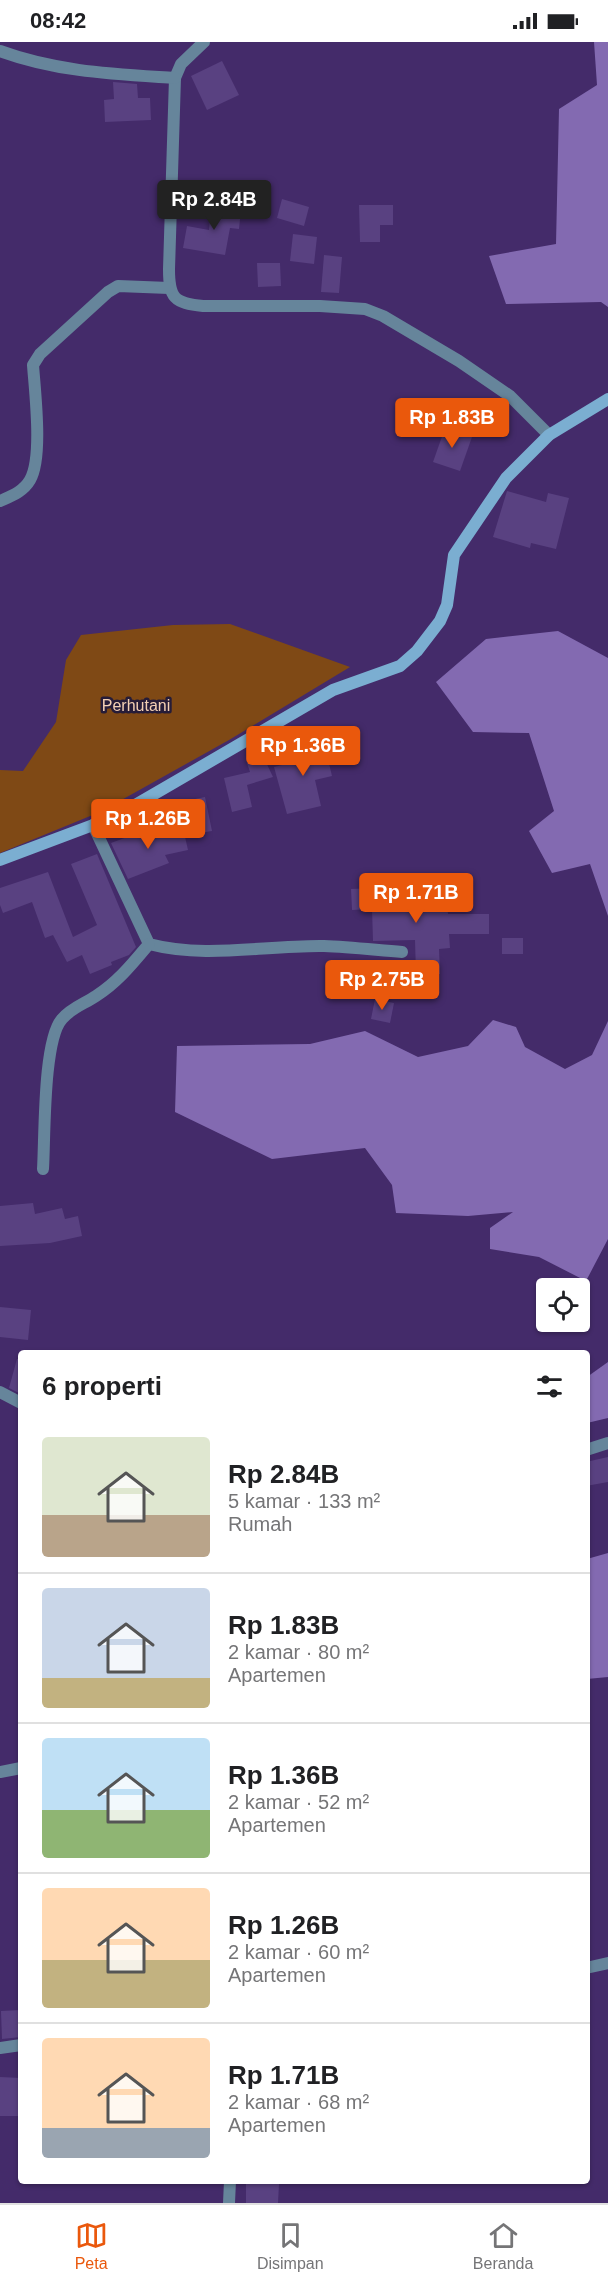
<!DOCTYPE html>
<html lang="id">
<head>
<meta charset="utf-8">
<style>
	:root { --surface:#fff; --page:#f6f6f6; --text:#202124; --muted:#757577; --line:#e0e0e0; --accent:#ea580c }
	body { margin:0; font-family:Helvetica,sans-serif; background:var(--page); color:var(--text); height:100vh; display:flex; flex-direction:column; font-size:22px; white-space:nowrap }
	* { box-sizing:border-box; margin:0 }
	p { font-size:20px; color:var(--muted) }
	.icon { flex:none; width:33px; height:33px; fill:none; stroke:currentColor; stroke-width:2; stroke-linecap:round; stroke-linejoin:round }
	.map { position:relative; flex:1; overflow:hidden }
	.drawer { position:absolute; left:18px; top:1308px; width:572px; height:834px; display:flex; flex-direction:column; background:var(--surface); border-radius:6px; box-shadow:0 2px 4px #0004 }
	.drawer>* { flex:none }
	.tools { position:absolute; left:536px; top:1236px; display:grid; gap:12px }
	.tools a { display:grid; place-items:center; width:54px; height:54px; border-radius:6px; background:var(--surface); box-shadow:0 2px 4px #0004; font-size:30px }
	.price { position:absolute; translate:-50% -51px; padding:0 14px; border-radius:6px; background:var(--accent); color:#fff; font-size:20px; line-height:39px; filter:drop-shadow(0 2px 3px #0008) }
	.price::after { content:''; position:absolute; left:50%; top:36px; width:18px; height:14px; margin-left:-9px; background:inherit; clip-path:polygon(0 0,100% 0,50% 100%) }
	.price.active { background:#222; color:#fff }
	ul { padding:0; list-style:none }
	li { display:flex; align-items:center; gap:18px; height:150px; padding:0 24px }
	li+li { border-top:2px solid var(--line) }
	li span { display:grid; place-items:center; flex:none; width:168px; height:120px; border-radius:6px; color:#555 }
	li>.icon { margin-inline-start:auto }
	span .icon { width:72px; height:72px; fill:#fffc; stroke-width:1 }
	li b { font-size:26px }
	h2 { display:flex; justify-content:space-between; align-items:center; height:72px; padding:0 24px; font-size:26px }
	.status { display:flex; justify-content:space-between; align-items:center; height:42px; padding:0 30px; background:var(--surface); direction:ltr }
	.status svg { height:16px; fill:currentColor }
	.menu { display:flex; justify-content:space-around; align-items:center; height:84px; border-top:2px solid var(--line); background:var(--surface); font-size:16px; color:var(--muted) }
	.menu a { display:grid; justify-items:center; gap:3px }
	.menu .active { color:var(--accent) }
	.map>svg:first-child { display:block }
	.green { fill:#7f4915 }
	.water { fill:#836ab1 }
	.building { fill:#594181 }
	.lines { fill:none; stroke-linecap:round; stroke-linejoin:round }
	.street { stroke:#66859b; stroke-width:12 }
	.secondary { stroke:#7baed1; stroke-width:12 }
	.labels { text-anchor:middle; stroke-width:5; stroke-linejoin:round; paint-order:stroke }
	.park-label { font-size:16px; fill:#f4d0b4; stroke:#261c38 }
</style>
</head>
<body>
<div class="status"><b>08:42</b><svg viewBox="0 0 49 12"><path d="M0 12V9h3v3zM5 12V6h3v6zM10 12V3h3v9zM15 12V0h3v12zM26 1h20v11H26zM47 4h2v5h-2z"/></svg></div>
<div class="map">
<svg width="608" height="2161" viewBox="0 0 608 2161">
	<rect width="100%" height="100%" fill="#442b6a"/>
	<path class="green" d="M 230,582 L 350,625 L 229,698 L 100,770 L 0,811 L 0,728 L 23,729 L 56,680 L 66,618 L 81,593 L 173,583 Z"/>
	<g class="water">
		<path d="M 594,0 L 608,0 L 608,265 L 601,260 L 506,262 L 489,214 L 556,202 L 559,67 L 597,43 Z"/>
		<path d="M 558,589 L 608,616 L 608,874 L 590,822 L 552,831 L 529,789 L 554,769 L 529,691 L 473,690 L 436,640 L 486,597 Z"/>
		<path d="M 493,978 L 516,985 L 525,1005 L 565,1027 L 592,1013 L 608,979 L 608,1197 L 586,1239 L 539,1215 L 490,1207 L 490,1186 L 513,1170 L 468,1174 L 396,1171 L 392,1143 L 365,1106 L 272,1117 L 175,1070 L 177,1004 L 310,1002 L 365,989 L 418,1015 L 468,1004 Z"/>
		<path d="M 608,1320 L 608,1376 L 587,1381 L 587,1335 Z"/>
		<path d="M 608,1511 L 608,1635 L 587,1637 L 587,1517 Z"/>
	</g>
	<g class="building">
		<path d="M 222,19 L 239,53 L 207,68 L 191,34 Z"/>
		<path d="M 113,40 L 137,42 L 138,56 L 150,56 L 151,78 L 105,80 L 104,58 L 114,57 Z"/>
		<path d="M 282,157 L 309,165 L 304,184 L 277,176 Z"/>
		<path d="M 359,163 L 393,163 L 393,183 L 380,183 L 380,200 L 360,200 Z"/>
		<path d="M 211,164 L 241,167 L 239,187 L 230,186 L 225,213 L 183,206 L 187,184 L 209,188 Z"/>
		<path d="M 293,192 L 317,195 L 314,222 L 290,219 Z"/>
		<path d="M 324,213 L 342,215 L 339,251 L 321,250 Z"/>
		<path d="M 257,221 L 280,221 L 281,244 L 258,245 Z"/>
		<path d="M 445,386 L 472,395 L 460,429 L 433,420 Z"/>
		<path d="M 507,449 L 546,460 L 548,451 L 569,456 L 556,507 L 531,501 L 530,506 L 493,495 Z"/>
		<path d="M 315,696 L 320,714 L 327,713 L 332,734 L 315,738 L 321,764 L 287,772 L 274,725 L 299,719 L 294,701 Z"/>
		<path d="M 264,716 L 273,735 L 247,743 L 252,765 L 232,770 L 224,736 L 250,730 L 247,721 Z"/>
		<path d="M 205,755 L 212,789 L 187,793 L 180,760 Z"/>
		<path d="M 154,785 L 157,791 L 183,786 L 188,808 L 165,813 L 169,821 L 128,837 L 111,801 Z"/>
		<path d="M 97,812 L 136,905 L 129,913 L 111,920 L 112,923 L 90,932 L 82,913 L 67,920 L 53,893 L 45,896 L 32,860 L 3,871 L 0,863 L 0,846 L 48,830 L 73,895 L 97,883 L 71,822 Z"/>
		<path d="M 402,845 L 403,865 L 447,862 L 448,872 L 489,872 L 489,892 L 449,892 L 450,906 L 439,907 L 440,932 L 416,932 L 415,898 L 373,899 L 372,867 L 352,868 L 351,847 Z"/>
		<rect x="502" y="896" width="21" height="16"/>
		<path d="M 375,957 L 394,961 L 390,981 L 371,977 Z"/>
		<path d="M 33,1161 L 35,1172 L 62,1166 L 65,1177 L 78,1174 L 82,1194 L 50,1201 L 0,1204 L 0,1164 Z"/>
		<path d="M 0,1265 L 31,1268 L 28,1298 L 0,1295 Z"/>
		<path d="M 17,1317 L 21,1317 L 21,1352 L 9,1346 Z"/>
		<path d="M 608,1415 L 608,1440 L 586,1444 L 586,1420 Z"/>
		<path d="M 21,1968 L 21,1995 L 2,1997 L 1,1969 Z"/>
		<path d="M 0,2035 L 21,2036 L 21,2074 L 0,2074 Z"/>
		<path d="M 246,2141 L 279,2142 L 278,2161 L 246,2161 Z"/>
	</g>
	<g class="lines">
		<g class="street">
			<path d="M 204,0 L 181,22 L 175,36 L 169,227 C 169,256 174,261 203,264 L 320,264 L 365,267 L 383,274 L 459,319 L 510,354 L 549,393"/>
			<path d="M 0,9 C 57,30 115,32 175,36"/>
			<path d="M 0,459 C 11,454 23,450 30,438 C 43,416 35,351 33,323 L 40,312 L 108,250 L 118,244 L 169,246"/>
			<path d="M 93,783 L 149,902 C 206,917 265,903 324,904 C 350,905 376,908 402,910"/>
			<path d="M 43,1127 C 45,1095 43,998 62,977 C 71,966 84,962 96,954 C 118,940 133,921 149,902"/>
			<path d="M 0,1350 L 21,1361"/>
			<path d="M 586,1408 L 608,1401"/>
			<path d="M 0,1730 L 21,1726"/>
			<path d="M 586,1926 L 608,1921"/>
			<path d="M 0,2006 L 21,2003"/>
			<path d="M 229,2161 L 230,2139"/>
		</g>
		<path class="secondary" d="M 0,818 L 93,783 L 137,762 L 333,648 L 400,624 L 417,609 L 440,579 L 447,563 L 454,513 L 506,436 L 549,393 L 608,357"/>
	</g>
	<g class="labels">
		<g class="park-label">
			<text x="136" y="669">Perhutani</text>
		</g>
	</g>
</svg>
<div class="tools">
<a><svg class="icon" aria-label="locate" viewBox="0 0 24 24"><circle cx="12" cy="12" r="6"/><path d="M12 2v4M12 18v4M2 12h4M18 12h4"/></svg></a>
</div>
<b class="price active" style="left:214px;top:189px">Rp 2.84B</b>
<b class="price" style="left:452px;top:407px">Rp 1.83B</b>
<b class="price" style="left:303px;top:735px">Rp 1.36B</b>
<b class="price" style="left:148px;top:808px">Rp 1.26B</b>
<b class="price" style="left:416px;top:882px">Rp 1.71B</b>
<b class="price" style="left:382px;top:969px">Rp 2.75B</b>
<section class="drawer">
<h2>6 properti<svg class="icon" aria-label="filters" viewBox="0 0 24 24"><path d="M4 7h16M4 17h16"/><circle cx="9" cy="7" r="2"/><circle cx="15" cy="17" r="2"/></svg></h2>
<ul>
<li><span style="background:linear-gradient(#dfe7d0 65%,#b9a48a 0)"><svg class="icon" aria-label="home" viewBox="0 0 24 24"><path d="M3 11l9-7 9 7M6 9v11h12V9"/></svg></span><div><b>Rp 2.84B</b><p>5 kamar · 133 m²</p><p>Rumah</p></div></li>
<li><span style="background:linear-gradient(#c9d6e8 75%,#c2b280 0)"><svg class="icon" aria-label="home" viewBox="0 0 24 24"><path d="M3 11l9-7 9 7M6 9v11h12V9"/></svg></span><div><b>Rp 1.83B</b><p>2 kamar · 80 m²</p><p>Apartemen</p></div></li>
<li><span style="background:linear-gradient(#bfe0f5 60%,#8fb573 0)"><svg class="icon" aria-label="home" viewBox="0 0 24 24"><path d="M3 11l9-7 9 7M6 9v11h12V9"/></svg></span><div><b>Rp 1.36B</b><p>2 kamar · 52 m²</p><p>Apartemen</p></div></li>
<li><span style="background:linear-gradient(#ffd9b3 60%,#c2b280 0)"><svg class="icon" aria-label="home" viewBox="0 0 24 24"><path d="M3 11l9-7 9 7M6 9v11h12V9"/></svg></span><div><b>Rp 1.26B</b><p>2 kamar · 60 m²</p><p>Apartemen</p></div></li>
<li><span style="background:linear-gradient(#ffd9b3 75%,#9aa5b1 0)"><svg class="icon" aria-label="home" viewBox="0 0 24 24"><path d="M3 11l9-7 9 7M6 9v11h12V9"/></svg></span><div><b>Rp 1.71B</b><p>2 kamar · 68 m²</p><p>Apartemen</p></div></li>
</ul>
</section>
</div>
<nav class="menu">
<a class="active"><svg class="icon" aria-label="map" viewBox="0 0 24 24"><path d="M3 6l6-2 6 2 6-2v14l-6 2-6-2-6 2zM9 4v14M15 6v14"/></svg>Peta</a>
<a><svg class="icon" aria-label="saved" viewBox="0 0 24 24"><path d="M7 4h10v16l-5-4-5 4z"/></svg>Disimpan</a>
<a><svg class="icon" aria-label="home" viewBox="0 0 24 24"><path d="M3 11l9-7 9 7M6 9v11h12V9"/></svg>Beranda</a>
</nav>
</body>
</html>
